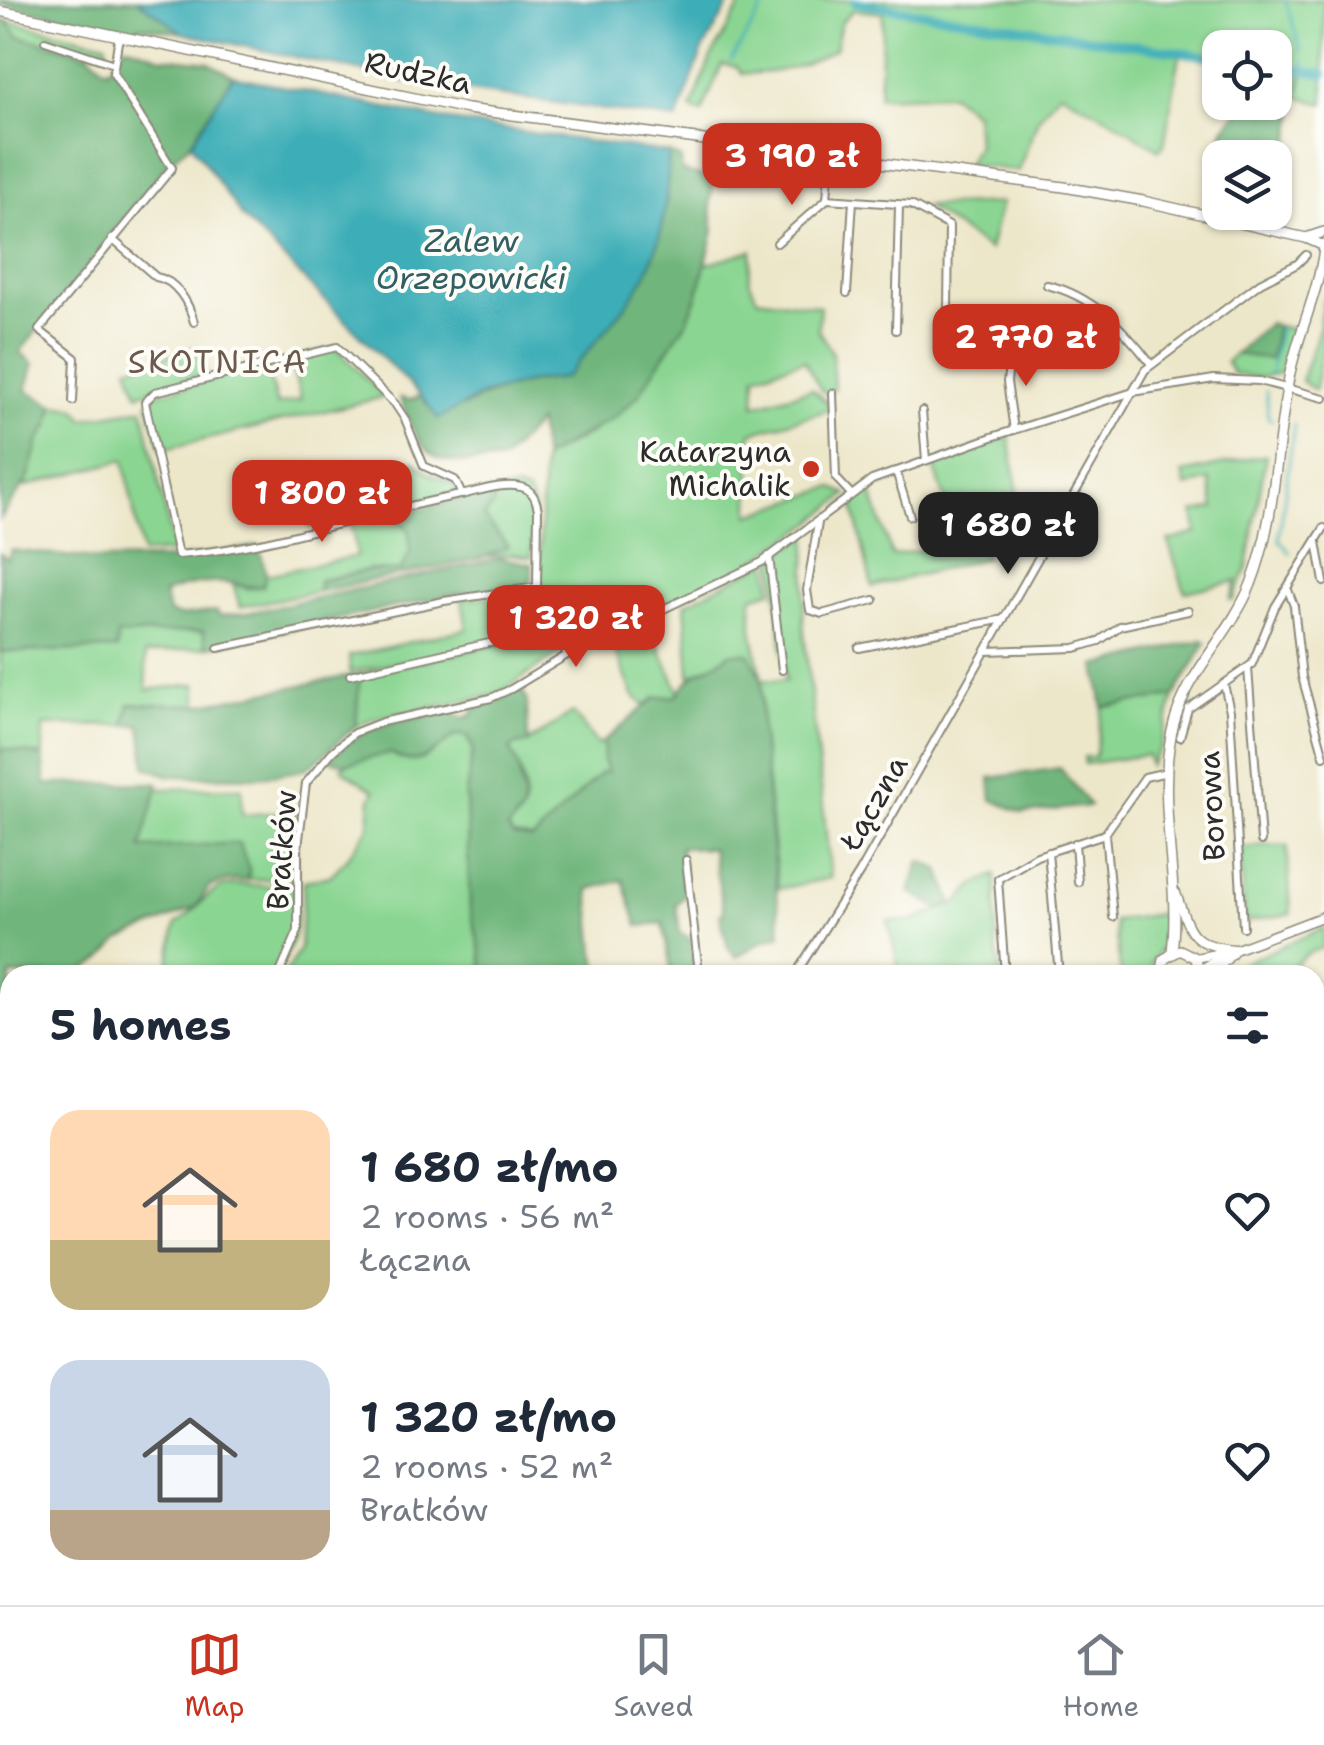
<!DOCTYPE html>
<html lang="en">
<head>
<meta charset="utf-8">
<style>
	:root { --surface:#fff; --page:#f6f6f7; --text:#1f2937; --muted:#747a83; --line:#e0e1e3; --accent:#c8321e }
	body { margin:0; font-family:"Shantell Sans",sans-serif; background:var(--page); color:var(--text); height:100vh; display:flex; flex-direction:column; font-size:38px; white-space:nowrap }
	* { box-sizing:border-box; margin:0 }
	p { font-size:32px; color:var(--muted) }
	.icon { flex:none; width:55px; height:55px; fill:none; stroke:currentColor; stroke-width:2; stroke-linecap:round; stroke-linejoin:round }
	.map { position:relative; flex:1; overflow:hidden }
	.side { position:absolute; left:0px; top:965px; width:1325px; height:640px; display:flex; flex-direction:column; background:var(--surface); border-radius:30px 30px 0 0; box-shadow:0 2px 8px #0004 }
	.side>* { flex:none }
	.tools { position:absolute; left:1202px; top:30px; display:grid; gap:20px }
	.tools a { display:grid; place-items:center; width:90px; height:90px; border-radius:20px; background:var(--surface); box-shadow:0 2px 8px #0004; font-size:50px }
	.price { position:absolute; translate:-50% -85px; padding:0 22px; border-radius:20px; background:var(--accent); color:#fff; font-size:32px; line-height:65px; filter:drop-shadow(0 2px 5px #0008) }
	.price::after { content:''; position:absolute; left:50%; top:60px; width:30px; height:22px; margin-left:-15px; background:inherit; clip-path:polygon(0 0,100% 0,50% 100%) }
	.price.on { background:#222; color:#fff }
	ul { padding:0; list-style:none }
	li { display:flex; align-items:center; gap:30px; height:250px; padding:0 50px }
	li span { display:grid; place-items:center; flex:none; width:280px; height:200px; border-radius:30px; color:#555 }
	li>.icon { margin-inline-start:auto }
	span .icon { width:120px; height:120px; fill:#fffc; stroke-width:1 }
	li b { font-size:42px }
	h2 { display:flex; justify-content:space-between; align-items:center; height:120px; padding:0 50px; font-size:42px }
	.tab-bar { display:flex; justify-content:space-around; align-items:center; height:140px; border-top:2px solid var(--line); background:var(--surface); font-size:28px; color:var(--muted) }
	.tab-bar a { display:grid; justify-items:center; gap:5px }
	.tab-bar .on { color:var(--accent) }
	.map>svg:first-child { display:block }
	.green { fill:#8ad592; stroke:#5a805e; stroke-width:2.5 }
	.forest { fill:#6fb67c; stroke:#4d7054; stroke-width:2.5 }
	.water { fill:#3daeb7; stroke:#346c71; stroke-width:2.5 }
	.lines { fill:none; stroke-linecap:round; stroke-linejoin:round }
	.stream { stroke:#3daeb7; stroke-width:2.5 }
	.canal { stroke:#3daeb7; stroke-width:9 }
	.minor-casing { stroke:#8c897a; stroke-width:10 }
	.tertiary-casing { stroke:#8c897a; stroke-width:11 }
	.secondary-casing { stroke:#8c897a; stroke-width:12 }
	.minor { stroke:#fff; stroke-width:6 }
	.tertiary { stroke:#fff; stroke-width:8 }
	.secondary { stroke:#fff; stroke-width:9 }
	.poi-dot { fill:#c8321e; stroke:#fdfcf7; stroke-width:4 }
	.labels { text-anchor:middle; stroke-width:8; stroke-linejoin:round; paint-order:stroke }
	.street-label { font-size:30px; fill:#2b2b2b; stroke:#fdfcf7 }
	.poi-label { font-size:30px; fill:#2b2b2b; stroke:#fdfcf7; text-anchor:end }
	.water-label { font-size:32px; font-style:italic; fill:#325f63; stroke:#fdfcf7 }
	.neighbourhood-label { font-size:32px; letter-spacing:2.5px; fill:#6b5a4d; stroke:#fdfcf7 }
</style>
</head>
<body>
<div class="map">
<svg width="1324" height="1605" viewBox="0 0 1324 1605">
	<rect width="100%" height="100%" fill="#fdfcf7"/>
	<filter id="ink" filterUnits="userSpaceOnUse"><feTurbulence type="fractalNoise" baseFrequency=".01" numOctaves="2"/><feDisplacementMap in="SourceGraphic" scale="20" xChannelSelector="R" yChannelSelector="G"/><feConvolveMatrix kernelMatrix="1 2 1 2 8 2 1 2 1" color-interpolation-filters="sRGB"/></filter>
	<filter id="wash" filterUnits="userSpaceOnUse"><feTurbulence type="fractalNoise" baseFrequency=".0048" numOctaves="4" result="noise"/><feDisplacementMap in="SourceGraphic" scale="40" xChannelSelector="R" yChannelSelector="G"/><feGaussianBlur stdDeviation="2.25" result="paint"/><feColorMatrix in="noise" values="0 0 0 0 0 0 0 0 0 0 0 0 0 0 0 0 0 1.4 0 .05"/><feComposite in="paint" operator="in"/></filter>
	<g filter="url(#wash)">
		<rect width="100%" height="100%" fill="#ede7ca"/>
		<g class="green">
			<path d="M 744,0 L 1324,0 L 1324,104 L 1297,97 L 1304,72 L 1275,68 L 1275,48 L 1220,48 L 1220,60 L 1180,55 L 1164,145 L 1159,150 L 1112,120 L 1059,92 L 1038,119 L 1018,171 L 967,164 L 977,145 L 975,113 L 951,94 L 879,97 L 883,13 L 853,10 L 841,22 L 835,49 C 806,66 775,75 742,73 L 737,67 L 722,64 L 702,113 L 691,109 L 711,57 Z"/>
			<path d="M 7,21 L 106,43 L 108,51 L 89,49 L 90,55 L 17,36 Z"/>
			<path d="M 1001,203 L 989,250 L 925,206 Z"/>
			<path d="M 752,250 L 749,280 L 757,298 L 820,306 L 818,330 L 832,352 L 834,390 L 827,393 L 821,390 L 804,360 L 756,375 L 755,405 L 812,389 L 831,406 L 829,410 L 751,433 L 750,515 L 832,487 L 847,494 L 813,522 L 738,571 L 591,639 L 563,639 L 539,580 L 543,458 L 593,432 L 697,296 L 703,265 Z"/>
			<path d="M 1324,298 L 1324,341 L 1315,390 L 1301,381 L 1317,336 Z"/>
			<path d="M 1277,326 L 1292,329 L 1280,373 L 1259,378 L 1233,374 L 1226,362 L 1235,354 L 1270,358 Z"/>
			<path d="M 197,347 L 206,374 L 138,394 L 128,367 Z"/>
			<path d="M 327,349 L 338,350 L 384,397 L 161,450 L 148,402 L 156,394 L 266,365 L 277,405 L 301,400 L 290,359 Z"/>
			<path d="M 54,405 L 76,408 L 84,419 L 143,408 L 174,552 L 142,554 L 124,460 L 23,487 L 39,440 L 49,426 Z"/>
			<path d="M 1009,436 L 1020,506 L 1012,510 L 1017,528 L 979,536 L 985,558 L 872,587 L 853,504 L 840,508 L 863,489 L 875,483 L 870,488 L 892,556 L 959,542 L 933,463 Z"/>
			<path d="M 1266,455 L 1247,568 L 1233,600 L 1230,600 L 1237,581 L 1185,592 L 1168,541 L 1197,533 L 1194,512 L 1214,508 L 1210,480 L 1186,487 L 1183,473 Z"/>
			<path d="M 414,461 L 428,473 L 455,484 L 456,492 L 309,526 L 298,489 Z"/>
			<path d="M 516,489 L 528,493 L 534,507 L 531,557 L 512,554 L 485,557 L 508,546 L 484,517 L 494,504 L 494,492 Z"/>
			<path d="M 390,514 L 410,529 L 410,553 L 400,572 L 370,570 L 320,580 L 319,591 L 240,607 L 233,583 L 247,589 L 263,586 L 266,575 L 357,556 L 351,523 Z"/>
			<path d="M 808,534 L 803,622 L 831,878 L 778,889 L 761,726 L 762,680 L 730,653 L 721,661 L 690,676 L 685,604 L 768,561 L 772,591 L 752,597 L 752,629 L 762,680 L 786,681 L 773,558 Z"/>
			<path d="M 530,591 L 536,596 L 549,627 L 515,639 L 350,672 L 349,656 L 467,629 L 462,600 Z"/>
			<path d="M 647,621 L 679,691 L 677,696 L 655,698 L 645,706 L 633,695 L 610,637 Z"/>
			<path d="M 203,631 L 206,647 L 145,654 L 147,690 L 196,684 L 198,705 L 129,704 L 125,725 L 43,726 L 43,756 L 0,750 L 0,652 L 116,649 L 116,635 Z"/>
			<path d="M 553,634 L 560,653 L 496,695 L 373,719 L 356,726 L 357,685 L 360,674 Z"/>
			<path d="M 1174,696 L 1160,749 L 1150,765 L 1147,755 L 1085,764 L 1084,757 L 1095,757 L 1103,707 Z"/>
			<path d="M 573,713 L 598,745 L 604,741 L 603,761 L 609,772 L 602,773 L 539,836 L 533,839 L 513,836 L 508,829 C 512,822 521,817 523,809 C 530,789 518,767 510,750 L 515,745 L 528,742 Z"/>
			<path d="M 465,733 L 473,749 L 466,794 L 470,909 L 481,952 L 484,975 L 285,975 L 300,948 L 304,881 L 330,876 L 345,861 L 369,827 L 371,798 L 375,791 L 346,772 L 342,768 L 345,764 L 391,753 C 428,778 435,737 465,733 Z"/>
			<path d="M 242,788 L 242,815 L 296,811 L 296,874 L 292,878 L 248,880 L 249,869 L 140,848 L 157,789 Z"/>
			<path d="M 1263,845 L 1287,846 L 1291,914 L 1245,922 L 1240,849 Z"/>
			<path d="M 996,875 L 996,949 L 1002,975 L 900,975 L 888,921 L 913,921 L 958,903 L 974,885 Z"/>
			<path d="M 296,881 C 297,923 299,939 275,975 L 167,975 L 176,924 C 194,914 208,890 225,886 C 248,881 274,892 296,881 Z"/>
			<path d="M 1166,913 L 1166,939 L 1151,963 L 1152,975 L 1121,975 L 1114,921 Z"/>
			<path d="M 1324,928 L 1324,947 L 1306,954 L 1282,975 L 1227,975 L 1238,965 Z"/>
			<path d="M 730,1595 L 869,1595 L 870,1597 L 863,1605 L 755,1605 L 754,1602 L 718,1605 Z"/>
		</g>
		<g class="forest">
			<path d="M 0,0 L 138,0 L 183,33 L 140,26 L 134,30 L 0,4 Z"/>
			<path d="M 0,19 L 7,21 L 18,36 L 90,55 L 106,69 L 112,65 L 120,48 L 127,45 L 162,57 L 209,62 L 233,76 L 191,143 L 168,163 L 20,352 L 34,364 L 26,390 L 54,405 L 49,426 L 39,440 L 29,477 L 0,519 Z"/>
			<path d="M 1275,68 L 1305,72 L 1297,97 L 1287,166 L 1277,174 L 1275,158 L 1244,157 L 1220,146 L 1224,129 L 1245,103 L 1275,102 Z"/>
			<path d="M 669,153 L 681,159 L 682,171 L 714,180 L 710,203 L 714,231 L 697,297 L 687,321 L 637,397 L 616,416 L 543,458 L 538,422 L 503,460 C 434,467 425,464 400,398 L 410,400 L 421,396 L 464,407 C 494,388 530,381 565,378 L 666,203 Z"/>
			<path d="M 1269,323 L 1277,326 L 1270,359 L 1235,354 Z"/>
			<path d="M 494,492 L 494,504 L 484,517 L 508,547 L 485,557 L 449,565 L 319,591 L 319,581 L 370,570 L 400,571 L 410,553 L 409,530 L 390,514 Z"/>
			<path d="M 259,546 L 266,575 L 263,586 C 247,589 244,584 230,583 C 210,581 181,585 164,594 L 169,613 L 179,616 L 217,611 L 219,616 L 247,613 L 501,558 L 532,564 L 532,580 L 528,586 L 461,593 L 206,647 L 203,631 L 117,635 L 117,649 L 0,652 L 0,553 L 7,559 L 12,550 L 103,560 L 174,559 Z"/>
			<path d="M 1203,640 L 1206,643 L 1174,696 L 1103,707 L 1096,666 Z"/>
			<path d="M 730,653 L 749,653 L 762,680 L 761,726 L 781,935 L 764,940 L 736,957 L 728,947 L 720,914 L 724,912 L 712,849 L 680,847 L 685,896 L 676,904 L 680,933 L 690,938 L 694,968 L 672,975 L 663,923 L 638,926 L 623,880 L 589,889 L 595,954 L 600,975 L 484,975 L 481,952 L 470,909 L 466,794 L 473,749 L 468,736 L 455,735 C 435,752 417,771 391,753 L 345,764 L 330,760 C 362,722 404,720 451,711 L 463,718 L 470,716 L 479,704 L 502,699 L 522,688 L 527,702 L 528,743 L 515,745 L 510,750 L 518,766 L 524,797 L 523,810 L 508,829 L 513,836 L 533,839 L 602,772 L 608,772 L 603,761 L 604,741 L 655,698 L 677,696 C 695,665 708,673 730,653 Z"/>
			<path d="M 360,674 L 356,726 L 309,767 L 298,771 L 258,777 L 170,776 L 146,767 L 141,725 L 125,725 L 129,704 L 198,705 Z"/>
			<path d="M 0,748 L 43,756 L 46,784 L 159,783 L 141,848 L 239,843 L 249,869 L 248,880 L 226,881 L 209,887 L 196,907 L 120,940 L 102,959 L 76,975 L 10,975 L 10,1595 L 411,1595 L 417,1605 L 0,1605 Z"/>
			<path d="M 1060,768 L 1090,806 L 1023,813 L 992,800 L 990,778 Z"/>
			<path d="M 920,861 L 940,870 L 953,905 L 938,908 L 910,892 Z"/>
			<path d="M 658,1595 L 730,1595 L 730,1597 L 718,1605 L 658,1605 Z"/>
		</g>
		<g class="water">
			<path d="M 138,0 L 732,0 L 702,52 L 677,120 L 420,84 L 183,33 Z"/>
			<path d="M 233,76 L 450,121 L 669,153 C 667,194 665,236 646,274 C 626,311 592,345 565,378 L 535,381 L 482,395 L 438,419 L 421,396 L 243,218 L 191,143 Z"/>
		</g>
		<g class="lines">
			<g class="stream">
				<path d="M 1285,0 L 1302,52"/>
				<path d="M 731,60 L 768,0"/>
				<path d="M 1304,60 L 1307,71"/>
				<path d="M 1270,375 L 1279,327"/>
				<path d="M 1266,391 L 1268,418 L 1272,420"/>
				<path d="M 1290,553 L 1279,539 L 1294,424"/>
				<path d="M 1315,1467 L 1324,1482"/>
				<path d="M 1315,1502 L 1324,1516"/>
				<path d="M 1320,1592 L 1324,1592"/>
			</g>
			<g class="canal">
				<path d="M 855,2 L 878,6"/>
				<path d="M 885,7 L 1220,58"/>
				<path d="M 1275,66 L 1324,74"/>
			</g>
		</g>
	</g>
	<g filter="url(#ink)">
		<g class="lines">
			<defs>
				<g id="minor">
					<path d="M 45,41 L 114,64"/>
					<path d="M 830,157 L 827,199 L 911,205 L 949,226 L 948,311"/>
					<path d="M 112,239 L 156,277 C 176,280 189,303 194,322"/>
					<path d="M 777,243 L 827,199"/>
					<path d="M 1047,285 C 1092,295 1124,329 1151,364"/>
					<path d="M 847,293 L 853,201"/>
					<path d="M 896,330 L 899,205"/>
					<path d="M 1011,350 L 1007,382 L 1014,430"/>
					<path d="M 833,393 L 836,478 L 851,494"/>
					<path d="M 73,401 L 75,358 L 39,330 L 172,168 L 113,73 L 119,36"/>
					<path d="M 922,411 L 926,460"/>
					<path d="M 896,471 L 910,516"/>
					<path d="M 462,495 L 455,480 L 424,466 L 405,419 L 395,404 L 337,347 L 155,392 L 145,402 L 178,555 C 273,548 366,513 460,495 C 477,492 503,482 521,487 C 533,490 536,499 538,510 L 537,587 L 567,655"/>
					<path d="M 818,523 L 807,590 L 810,610 L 822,614 L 874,600"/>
					<path d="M 1317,542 L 1324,582"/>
					<path d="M 769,556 L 782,670"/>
					<path d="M 1288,590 L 1294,606 L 1302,677 L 1324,756"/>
					<path d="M 218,648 L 444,601 L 537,587"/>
					<path d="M 859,648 L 1004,619"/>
					<path d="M 987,651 L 1075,648 L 1099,641 L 1120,626 L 1188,611"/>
					<path d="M 1248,668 L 1261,841"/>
					<path d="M 350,675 L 489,643 L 516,641 L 554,629"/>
					<path d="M 1224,684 L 1230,711 L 1243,927"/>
					<path d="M 1180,737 L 1188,709 L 1252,664 L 1275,607 L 1324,528"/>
					<path d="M 1105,834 L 1113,917"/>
					<path d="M 1075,843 L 1078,882"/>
					<path d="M 1048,852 L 1059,975"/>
					<path d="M 686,860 L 699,973"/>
					<path d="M 279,975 L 298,931 L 298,847 L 306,783 L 332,752 L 354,733 L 382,722 L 491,698 L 511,689 L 567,655 L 762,562 L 872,480 L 992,437 L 1133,392 L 1214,379 L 1259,381 L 1324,398"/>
					<path d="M 693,975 L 704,972 L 712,975"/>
					<path d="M 795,975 L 860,872 L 1145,370 L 1260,283 L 1297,264 L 1306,255"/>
					<path d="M 1005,975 L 998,879 L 1037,856 L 1105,834 L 1145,777 L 1167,772"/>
					<path d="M 1315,1111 L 1324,1145"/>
					<path d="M 1315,1211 L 1324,1206"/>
					<path d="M 1315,1254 L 1319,1278 L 1324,1278"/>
					<path d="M 1319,1278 L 1324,1326"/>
					<path d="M 1315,1584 L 1324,1585"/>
					<path d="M 651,1595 L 654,1605"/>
					<path d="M 871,1605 L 880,1595"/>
				</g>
				<g id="tertiary">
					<path d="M 1176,893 C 1189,930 1190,946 1234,949"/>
					<path d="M 1196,958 L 1225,952"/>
					<path d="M 1199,970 L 1237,949 L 1324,916"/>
					<path d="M 1212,975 L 1233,953"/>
				</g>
				<g id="secondary">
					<path d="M 0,11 L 467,109 L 1064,187 L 1143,201 L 1306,238 L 1324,246"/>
					<path d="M 1306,238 L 1324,232"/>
					<path d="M 1172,952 C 1181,877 1154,797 1174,723 C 1188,671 1231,634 1251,584 C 1277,518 1275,442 1290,373 C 1299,331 1319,291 1324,248"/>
					<path d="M 1161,975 L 1164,959 L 1180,950 L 1196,958 L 1199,975"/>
					<path d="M 1315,1485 L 1324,1500"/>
				</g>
			</defs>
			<use href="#minor" class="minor-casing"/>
			<use href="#tertiary" class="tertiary-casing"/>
			<use href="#secondary" class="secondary-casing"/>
			<use href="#minor" class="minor"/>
			<use href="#tertiary" class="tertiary"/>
			<use href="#secondary" class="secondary"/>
		</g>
	</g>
	<circle class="poi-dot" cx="811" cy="469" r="10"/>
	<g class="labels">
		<g class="street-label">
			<text transform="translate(418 73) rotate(12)" y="10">Rudzka</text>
			<text transform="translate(874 803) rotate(-60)" y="10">Łączna</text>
			<text transform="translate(1212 806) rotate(-93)" y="10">Borowa</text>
			<text transform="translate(282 850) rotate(-86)" y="10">Bratków</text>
		</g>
		<g class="poi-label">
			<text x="791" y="462">Katarzyna<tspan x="791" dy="34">Michalik</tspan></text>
		</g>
		<g class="water-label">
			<text x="471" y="252">Zalew<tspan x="471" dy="37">Orzepowicki</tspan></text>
		</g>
		<g class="neighbourhood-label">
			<text x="218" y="373">SKOTNICA</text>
		</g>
	</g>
</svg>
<div class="tools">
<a><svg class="icon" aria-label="locate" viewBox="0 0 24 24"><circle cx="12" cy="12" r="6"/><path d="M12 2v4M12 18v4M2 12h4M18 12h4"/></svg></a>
<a><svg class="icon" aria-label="layers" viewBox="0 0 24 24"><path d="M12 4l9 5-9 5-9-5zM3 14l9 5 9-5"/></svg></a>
</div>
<b class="price" style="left:792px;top:208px">3 190 zł</b>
<b class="price" style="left:1026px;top:389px">2 770 zł</b>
<b class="price" style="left:322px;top:545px">1 800 zł</b>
<b class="price on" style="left:1008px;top:577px">1 680 zł</b>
<b class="price" style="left:576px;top:670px">1 320 zł</b>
<section class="side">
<h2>5 homes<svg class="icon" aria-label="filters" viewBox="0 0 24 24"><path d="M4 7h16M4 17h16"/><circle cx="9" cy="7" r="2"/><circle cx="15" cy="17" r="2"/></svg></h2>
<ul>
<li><span style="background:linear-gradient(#ffd9b3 65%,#c2b280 0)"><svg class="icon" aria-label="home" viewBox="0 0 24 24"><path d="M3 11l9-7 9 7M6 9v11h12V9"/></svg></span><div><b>1 680 zł/mo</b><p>2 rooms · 56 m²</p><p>Łączna</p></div><svg class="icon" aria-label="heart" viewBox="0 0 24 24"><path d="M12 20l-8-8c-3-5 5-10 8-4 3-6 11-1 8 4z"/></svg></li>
<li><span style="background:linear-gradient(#c9d6e8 75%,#b9a48a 0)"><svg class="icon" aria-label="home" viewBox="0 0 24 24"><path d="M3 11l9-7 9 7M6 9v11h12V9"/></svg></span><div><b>1 320 zł/mo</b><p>2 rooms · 52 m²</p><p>Bratków</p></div><svg class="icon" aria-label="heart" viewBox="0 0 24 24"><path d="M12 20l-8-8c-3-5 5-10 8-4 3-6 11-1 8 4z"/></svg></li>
</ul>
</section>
</div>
<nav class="tab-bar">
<a class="on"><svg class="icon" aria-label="map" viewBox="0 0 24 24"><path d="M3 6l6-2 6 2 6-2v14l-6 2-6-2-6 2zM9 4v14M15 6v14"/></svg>Map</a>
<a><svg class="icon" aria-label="saved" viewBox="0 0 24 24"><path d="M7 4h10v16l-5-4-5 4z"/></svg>Saved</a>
<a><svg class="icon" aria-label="home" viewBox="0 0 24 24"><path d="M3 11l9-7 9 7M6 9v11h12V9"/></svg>Home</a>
</nav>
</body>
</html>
